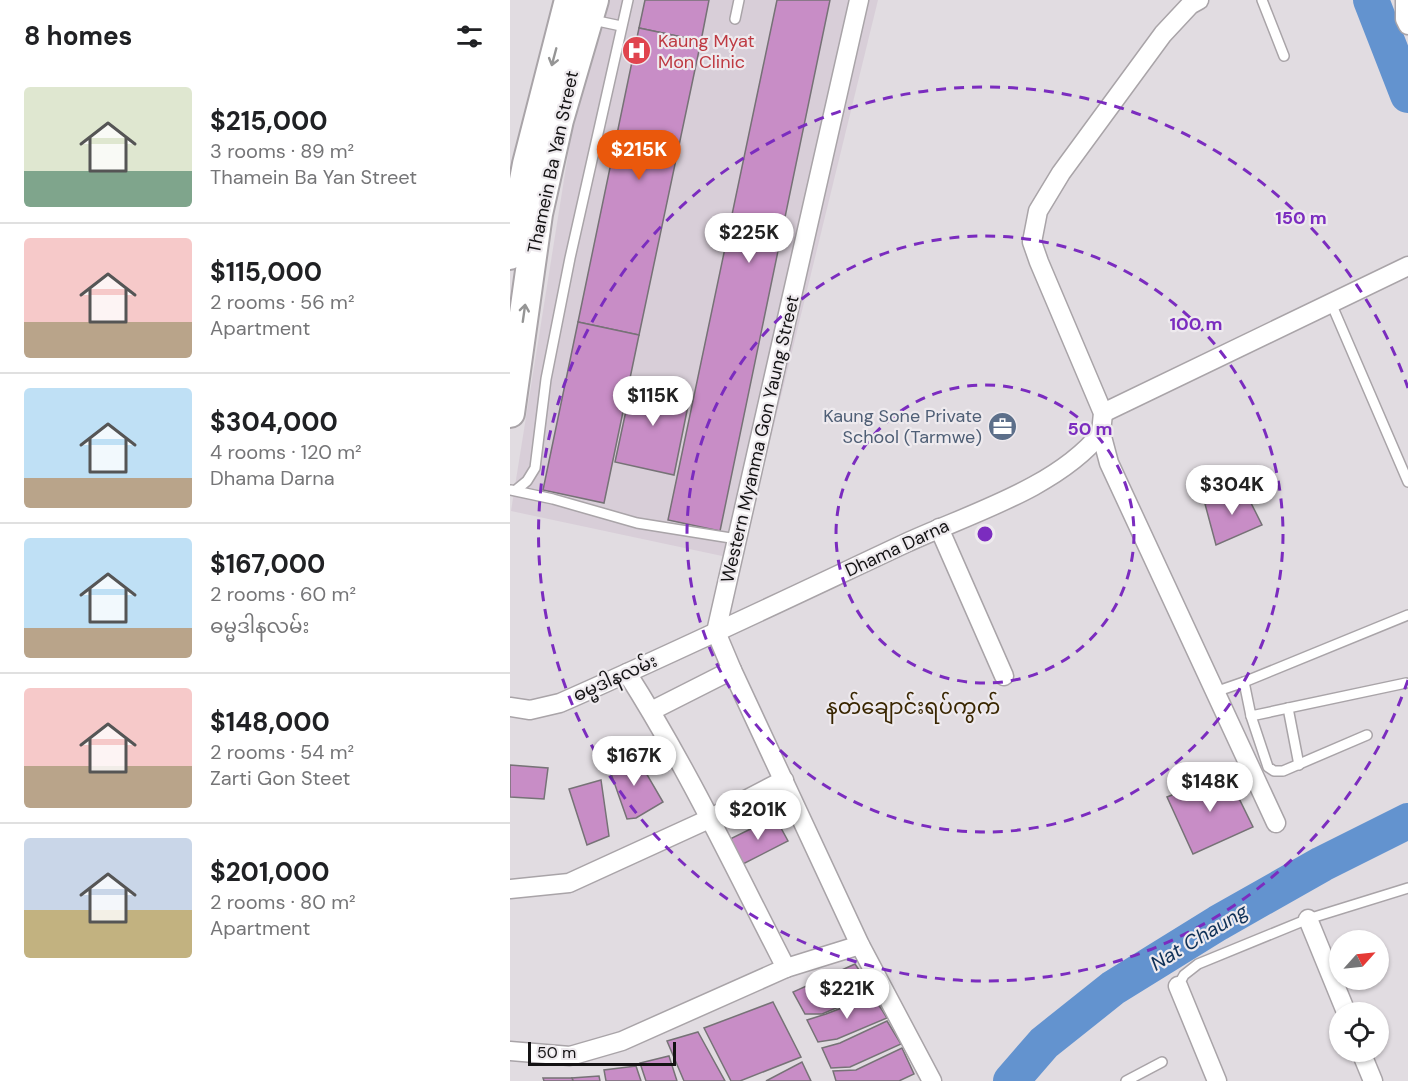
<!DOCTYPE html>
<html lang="en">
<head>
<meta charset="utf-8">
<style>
	:root { --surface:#fff; --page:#f6f6f6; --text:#202124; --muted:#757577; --line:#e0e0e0; --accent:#ea580c }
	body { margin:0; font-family:"DM Sans","Noto Sans Myanmar",sans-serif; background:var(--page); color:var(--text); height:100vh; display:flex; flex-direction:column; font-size:22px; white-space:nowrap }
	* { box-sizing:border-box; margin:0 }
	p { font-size:20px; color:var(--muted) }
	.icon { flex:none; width:33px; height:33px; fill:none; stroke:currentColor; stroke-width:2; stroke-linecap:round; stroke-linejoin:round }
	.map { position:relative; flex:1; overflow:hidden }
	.side { display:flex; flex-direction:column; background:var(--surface); width:510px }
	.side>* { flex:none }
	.needle { width:39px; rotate:63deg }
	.controls { position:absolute; left:819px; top:930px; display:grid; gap:12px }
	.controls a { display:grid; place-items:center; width:60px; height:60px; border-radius:50%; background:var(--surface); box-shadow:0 2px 4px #0004; font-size:30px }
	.scale { position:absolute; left:18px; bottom:15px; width:148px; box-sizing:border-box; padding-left:6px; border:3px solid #141314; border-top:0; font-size:16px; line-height:21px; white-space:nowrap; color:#141314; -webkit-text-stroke:4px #eeeaee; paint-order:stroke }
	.price { position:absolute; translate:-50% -51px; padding:0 14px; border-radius:21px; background:#fff; color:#222; font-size:20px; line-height:39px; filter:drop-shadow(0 2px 3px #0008) }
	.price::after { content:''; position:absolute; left:50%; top:36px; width:18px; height:14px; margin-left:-9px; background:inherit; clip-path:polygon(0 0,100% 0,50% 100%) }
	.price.on { background:var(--accent); color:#fff }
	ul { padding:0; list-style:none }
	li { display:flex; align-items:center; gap:18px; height:150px; padding:0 24px }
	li+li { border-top:2px solid var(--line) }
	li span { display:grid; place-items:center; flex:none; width:168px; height:120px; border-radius:6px; color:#555 }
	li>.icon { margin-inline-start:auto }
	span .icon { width:72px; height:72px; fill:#fffc; stroke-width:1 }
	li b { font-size:26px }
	h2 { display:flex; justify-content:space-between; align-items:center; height:72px; padding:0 24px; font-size:26px }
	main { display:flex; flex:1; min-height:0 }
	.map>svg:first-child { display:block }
	.built { fill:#d8ced8 }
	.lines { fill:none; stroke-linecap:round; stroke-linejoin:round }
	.river { stroke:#6393cf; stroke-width:36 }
	.building { fill:#c88dc6; stroke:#767276; stroke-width:1.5 }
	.service-casing { stroke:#a9a4a8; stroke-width:12 }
	.minor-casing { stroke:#a9a4a8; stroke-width:21 }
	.primary-casing { stroke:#a9a4a8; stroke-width:32 }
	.service { stroke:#fff; stroke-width:9 }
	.minor { stroke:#fff; stroke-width:18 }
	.primary { stroke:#fff; stroke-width:28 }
	.oneway { stroke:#959595 }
	.ring { fill:none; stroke:#7b2cbf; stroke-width:3; stroke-dasharray:10 8 }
	.labels { text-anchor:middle; stroke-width:4.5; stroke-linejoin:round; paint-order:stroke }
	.health-label { font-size:18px; fill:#be3a42; stroke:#eeeaee; text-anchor:start }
	.street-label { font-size:18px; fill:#141314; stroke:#eeeaee }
	.service-label { font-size:18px; fill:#4e5e75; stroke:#eeeaee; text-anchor:end }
	.water-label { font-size:20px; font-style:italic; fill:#0e3057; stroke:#eeeaee }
	.quarter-label { font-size:21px; fill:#392600; stroke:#eeeaee }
	.centre { fill:#7b2cbf; stroke:#eeeaee; stroke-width:3 }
	.ring-label { font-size:18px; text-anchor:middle; font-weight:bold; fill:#7b2cbf; stroke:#eeeaee; stroke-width:4.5; stroke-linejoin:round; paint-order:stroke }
</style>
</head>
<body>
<main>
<section class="side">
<h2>8 homes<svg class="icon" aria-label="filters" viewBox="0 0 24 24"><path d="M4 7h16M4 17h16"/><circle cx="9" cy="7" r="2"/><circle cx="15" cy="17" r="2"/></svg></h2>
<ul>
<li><span style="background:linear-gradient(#dfe7d0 70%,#7fa58c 0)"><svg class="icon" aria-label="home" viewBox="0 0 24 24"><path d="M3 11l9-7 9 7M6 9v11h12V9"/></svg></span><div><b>$215,000</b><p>3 rooms · 89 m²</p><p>Thamein Ba Yan Street</p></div></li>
<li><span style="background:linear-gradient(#f6c9c9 70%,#b9a48a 0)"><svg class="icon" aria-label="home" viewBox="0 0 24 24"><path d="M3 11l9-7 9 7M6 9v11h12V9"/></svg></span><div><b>$115,000</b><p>2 rooms · 56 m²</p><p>Apartment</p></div></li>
<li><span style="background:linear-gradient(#bfe0f5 75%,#b9a48a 0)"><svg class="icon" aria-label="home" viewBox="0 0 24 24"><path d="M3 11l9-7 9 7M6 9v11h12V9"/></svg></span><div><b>$304,000</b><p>4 rooms · 120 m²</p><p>Dhama Darna</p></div></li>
<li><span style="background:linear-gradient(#bfe0f5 75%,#b9a48a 0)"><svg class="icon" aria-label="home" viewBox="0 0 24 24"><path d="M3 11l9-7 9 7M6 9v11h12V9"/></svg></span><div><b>$167,000</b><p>2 rooms · 60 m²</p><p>ဓမ္မဒါနလမ်း</p></div></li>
<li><span style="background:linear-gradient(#f6c9c9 65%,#b9a48a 0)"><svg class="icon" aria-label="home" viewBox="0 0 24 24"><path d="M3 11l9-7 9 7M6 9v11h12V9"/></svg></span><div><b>$148,000</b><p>2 rooms · 54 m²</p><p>Zarti Gon Steet</p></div></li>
<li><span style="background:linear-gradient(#c9d6e8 60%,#c2b280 0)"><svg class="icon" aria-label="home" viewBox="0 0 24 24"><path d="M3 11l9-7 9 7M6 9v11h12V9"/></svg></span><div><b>$201,000</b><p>2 rooms · 80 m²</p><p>Apartment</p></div></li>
</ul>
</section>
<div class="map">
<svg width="898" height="1081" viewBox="0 0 898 1081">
	<rect width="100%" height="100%" fill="#e1dce1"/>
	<path class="built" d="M 98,0 L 368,0 L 231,560 L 1,511 L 69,86 Z"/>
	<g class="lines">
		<g class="river">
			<path d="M 861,0 L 898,95"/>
			<path d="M 501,1081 L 534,1043 L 603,988 L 708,923 L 812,864 L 898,821"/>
		</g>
	</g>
	<g class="building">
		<path d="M 135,0 L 199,0 L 191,41 L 129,28 Z"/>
		<path d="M 267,0 L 320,0 L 210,531 L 158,520 Z"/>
		<path d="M 129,28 L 191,41 L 129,335 L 68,322 Z"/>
		<path d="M 68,322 L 129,335 L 94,503 L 33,490 Z"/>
		<path d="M 123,378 L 181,391 L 164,475 L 105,462 Z"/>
		<path d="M 734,489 L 752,525 L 706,545 L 695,504 Z"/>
		<path d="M 125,754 L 153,802 L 126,818 L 117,819 L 98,765 Z"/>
		<path d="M 0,765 L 38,768 L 34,799 L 0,797 Z"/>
		<path d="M 717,774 L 743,827 L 683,854 L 657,797 Z"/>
		<path d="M 91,780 L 99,836 L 77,845 L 59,789 Z"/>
		<path d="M 265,817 L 278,841 L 231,865 L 218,840 Z"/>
		<path d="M 345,964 L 364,992 L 312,1014 L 295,1014 L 283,992 Z"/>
		<path d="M 363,996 L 377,1018 L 327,1039 L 308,1042 L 297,1020 L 316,1014 Z"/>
		<path d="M 263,1002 L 291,1057 L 230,1081 L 221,1081 L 194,1028 Z"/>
		<path d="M 377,1021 L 391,1044 L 340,1067 L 321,1068 L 312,1048 L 330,1043 Z"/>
		<path d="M 188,1032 L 215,1081 L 174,1081 L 157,1041 Z"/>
		<path d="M 392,1048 L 404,1074 L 389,1081 L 326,1081 L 323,1071 L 346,1070 Z"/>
		<path d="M 159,1056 L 167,1081 L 136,1081 L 130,1063 Z"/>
		<path d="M 292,1062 L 301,1081 L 256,1081 Z"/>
		<path d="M 126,1066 L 131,1081 L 96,1081 L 94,1070 Z"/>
		<path d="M 89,1076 L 90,1081 L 63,1081 L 62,1078 Z"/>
		<path d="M 33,1078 L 62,1078 L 63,1081 L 34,1081 Z"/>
	</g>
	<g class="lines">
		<defs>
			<g id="service">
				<path d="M 752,0 L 774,56"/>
				<path d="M 225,19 L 229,0"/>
				<path d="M 83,20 L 111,26"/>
				<path d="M 821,303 L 898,482"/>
				<path d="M 1,490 L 43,499 L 127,523 L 227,539"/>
				<path d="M 6,490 L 17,481 L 25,468 L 36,379 L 60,258 L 118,0"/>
				<path d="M 734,682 L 741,716 L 896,683"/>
				<path d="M 705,692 L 734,682 L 898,615"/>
				<path d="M 778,708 L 789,765"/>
				<path d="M 741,716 L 758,767 L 764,771 L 773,771 L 857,735"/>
				<path d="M 668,986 L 674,975 L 688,964 L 798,919 L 898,888"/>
				<path d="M 616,1081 L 652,1062"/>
			</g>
			<g id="minor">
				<path d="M 689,0 L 680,5 L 653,34 L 551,173 L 528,211 L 522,242 L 529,262 L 593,413 L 591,433 L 599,463 L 766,823"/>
				<path d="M 895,0 L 895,19 L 898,25"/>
				<path d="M 593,413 L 898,266"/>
				<path d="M 429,528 L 494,676"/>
				<path d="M 206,632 L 349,0"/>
				<path d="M 206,632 L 222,670 L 350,945 L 422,1081"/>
				<path d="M 117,673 C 177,767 225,869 276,968"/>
				<path d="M 0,707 L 20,710 L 50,703 C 166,652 281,597 396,543 C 459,514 547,488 591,433"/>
				<path d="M 141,711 L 222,670"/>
				<path d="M 0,889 L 59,883 L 199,819 L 274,780"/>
				<path d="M 798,919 L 836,1012"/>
				<path d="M 668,986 L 707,1081"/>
				<path d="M 0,1051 L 60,1056 L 112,1041 L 276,968 L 350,945"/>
				<path d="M 851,1052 L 863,1081"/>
			</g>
			<g id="primary">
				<path d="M 0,255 L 17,164 L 59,0"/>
				<path d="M 0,413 L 28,214 L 49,120 L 84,0"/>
			</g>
		</defs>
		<use href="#service" class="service-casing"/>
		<use href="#minor" class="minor-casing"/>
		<use href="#primary" class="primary-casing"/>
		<use href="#service" class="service"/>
		<use href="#minor" class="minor"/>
		<use href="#primary" class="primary"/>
	</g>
	<defs><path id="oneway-shaft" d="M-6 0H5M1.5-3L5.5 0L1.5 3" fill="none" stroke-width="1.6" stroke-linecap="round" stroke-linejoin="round" transform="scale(1.5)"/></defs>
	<g class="oneway">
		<use href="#oneway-shaft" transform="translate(44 57) rotate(105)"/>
		<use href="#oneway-shaft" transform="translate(14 313) rotate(-82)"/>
	</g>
	<g class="ring">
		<circle cx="475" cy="534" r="149"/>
		<circle cx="475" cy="534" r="298"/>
		<path d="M898 680A447 447 0 1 1 898 388"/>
	</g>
	<defs>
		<symbol id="hospital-disc" viewBox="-11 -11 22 22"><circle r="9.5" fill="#e0444e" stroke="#eeeaee"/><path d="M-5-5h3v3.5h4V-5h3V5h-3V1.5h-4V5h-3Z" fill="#fff"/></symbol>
		<symbol id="office-disc" viewBox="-11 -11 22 22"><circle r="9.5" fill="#5c6f8a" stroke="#eeeaee"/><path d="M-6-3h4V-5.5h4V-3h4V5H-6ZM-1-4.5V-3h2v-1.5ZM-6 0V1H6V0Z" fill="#fff"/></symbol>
	</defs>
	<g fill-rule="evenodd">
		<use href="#hospital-disc" x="110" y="34" width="33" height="33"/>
		<use href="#office-disc" x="476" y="410" width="33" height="33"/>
	</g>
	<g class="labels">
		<g class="health-label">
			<text x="148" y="47">Kaung Myat<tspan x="148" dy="21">Mon Clinic</tspan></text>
		</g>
		<g class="street-label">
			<text transform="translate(43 162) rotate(-78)" y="6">Thamein Ba Yan Street</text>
			<text transform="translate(250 439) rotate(-77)" y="6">Western Myanma Gon Yaung Street</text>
			<text transform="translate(387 548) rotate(-25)" y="6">Dhama Darna</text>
			<text transform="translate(105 678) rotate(-24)" y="6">ဓမ္မဒါနလမ်း</text>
		</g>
		<g class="service-label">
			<text x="472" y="422">Kaung Sone Private<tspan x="472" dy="21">School (Tarmwe)</tspan></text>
		</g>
		<g class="water-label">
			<text transform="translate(689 937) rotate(-31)" y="7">Nat Chaung</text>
		</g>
		<g class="quarter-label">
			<text x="403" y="714">နတ်ချောင်းရပ်ကွက်</text>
		</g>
	</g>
	<circle cx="475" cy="534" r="9" class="centre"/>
	<g class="ring-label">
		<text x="791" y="224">150 m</text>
		<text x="686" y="330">100 m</text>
		<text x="580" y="435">50 m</text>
	</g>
</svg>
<div class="controls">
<a><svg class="needle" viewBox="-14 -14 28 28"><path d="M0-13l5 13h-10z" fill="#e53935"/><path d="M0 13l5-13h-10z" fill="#757577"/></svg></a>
<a><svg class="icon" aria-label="locate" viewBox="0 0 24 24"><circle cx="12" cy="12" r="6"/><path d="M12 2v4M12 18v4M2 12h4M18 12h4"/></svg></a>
</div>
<div class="scale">50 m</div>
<b class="price on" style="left:129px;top:181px">$215K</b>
<b class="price" style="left:239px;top:264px">$225K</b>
<b class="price" style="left:143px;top:427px">$115K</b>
<b class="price" style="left:722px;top:516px">$304K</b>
<b class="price" style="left:124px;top:787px">$167K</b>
<b class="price" style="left:700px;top:813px">$148K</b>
<b class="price" style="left:248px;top:841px">$201K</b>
<b class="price" style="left:337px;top:1020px">$221K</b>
</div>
</main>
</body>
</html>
